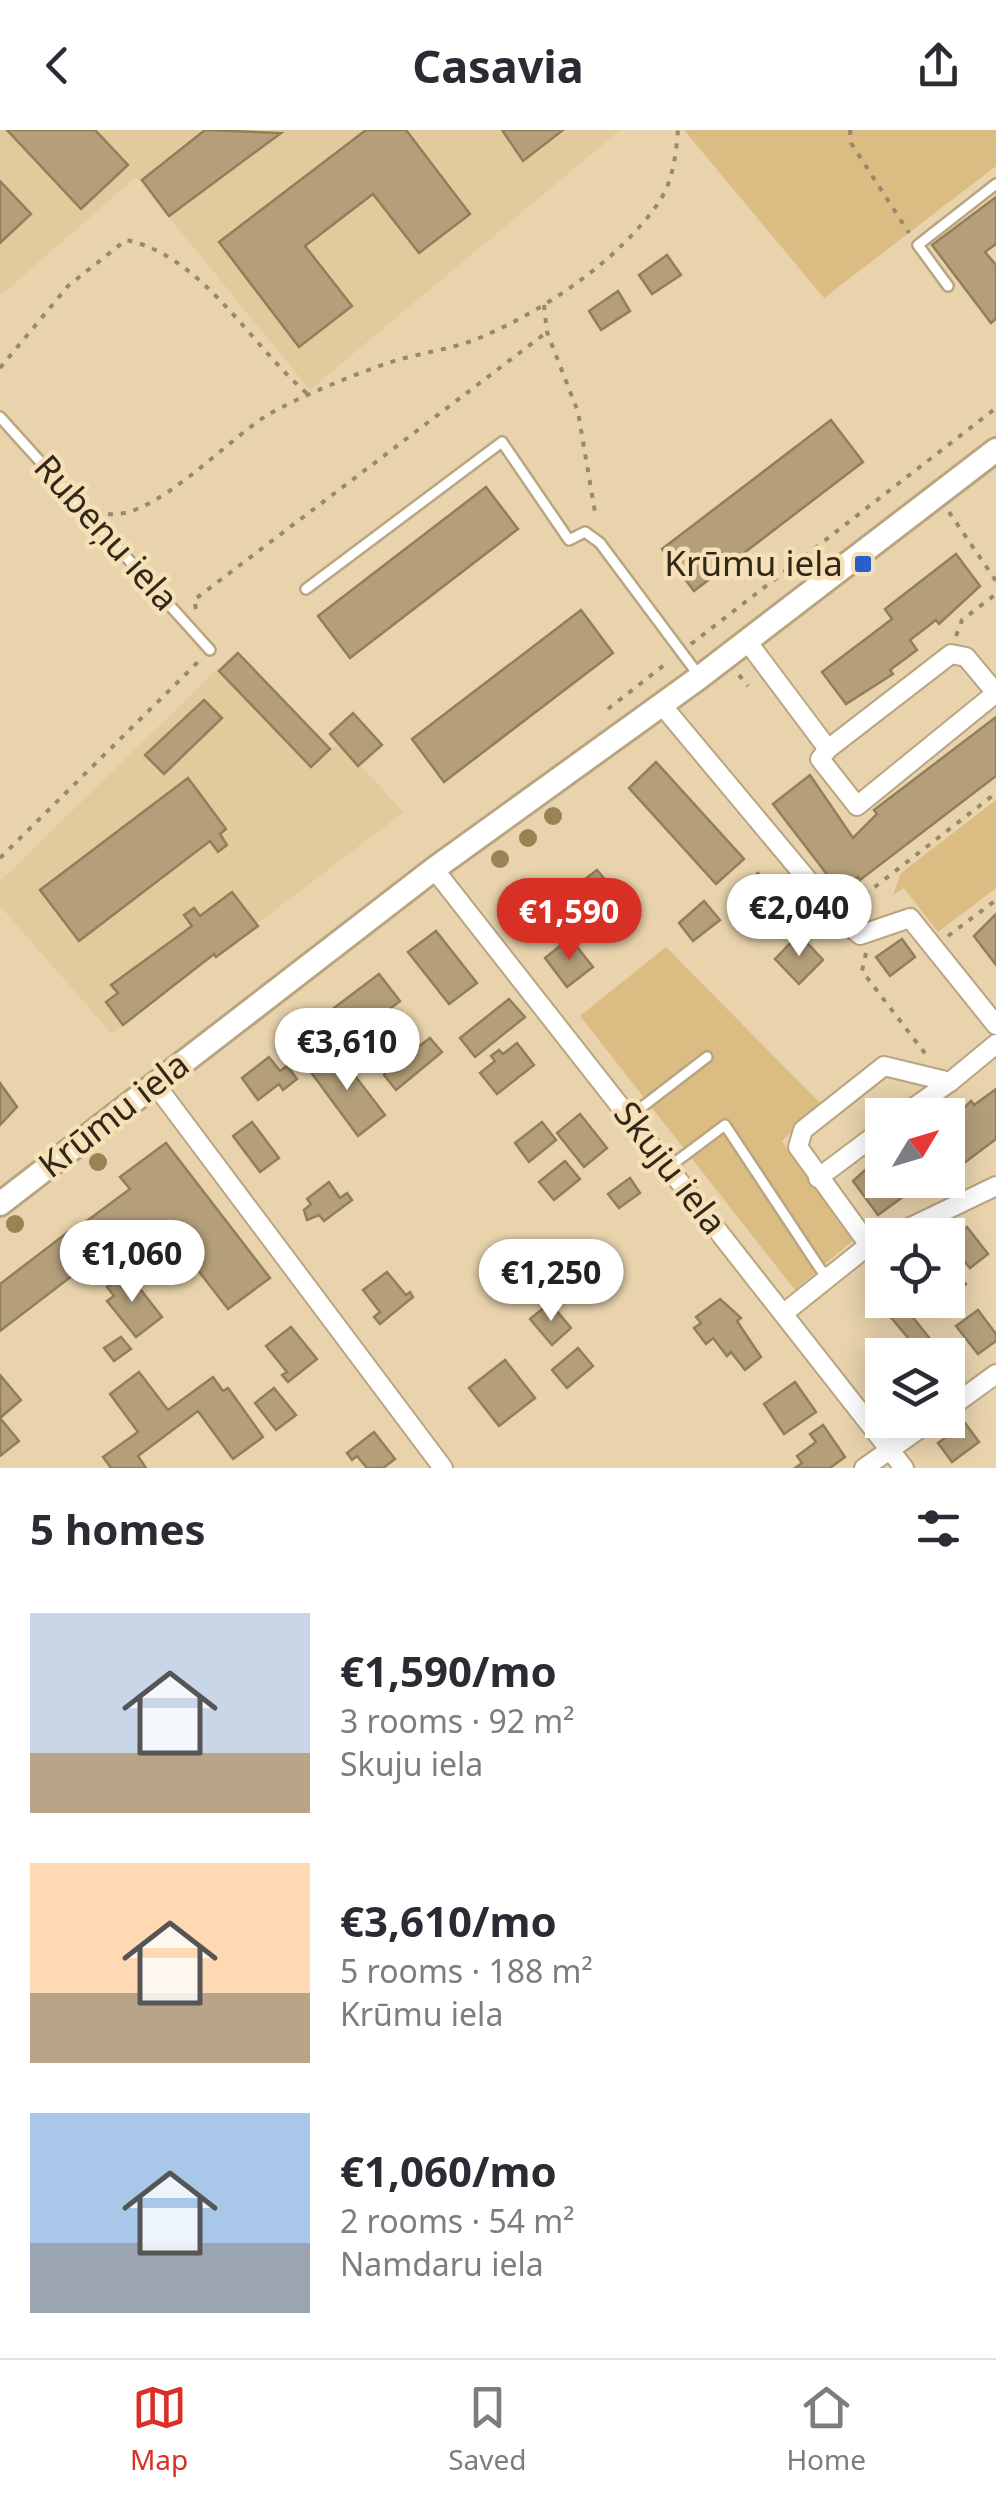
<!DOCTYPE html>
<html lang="en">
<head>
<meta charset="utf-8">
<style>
	:root { --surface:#fff; --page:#f2f2f3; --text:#2b2b33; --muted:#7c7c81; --line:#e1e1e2; --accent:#d93025 }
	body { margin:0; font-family:"Noto Sans",sans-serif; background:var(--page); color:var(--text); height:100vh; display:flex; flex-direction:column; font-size:38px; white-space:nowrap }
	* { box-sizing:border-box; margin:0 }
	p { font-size:32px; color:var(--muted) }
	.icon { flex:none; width:55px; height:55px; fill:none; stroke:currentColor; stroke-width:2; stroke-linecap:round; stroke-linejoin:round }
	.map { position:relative; height:1338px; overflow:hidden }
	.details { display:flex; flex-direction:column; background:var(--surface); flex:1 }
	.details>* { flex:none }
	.needle { width:65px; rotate:52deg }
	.controls { position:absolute; left:865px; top:968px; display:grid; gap:20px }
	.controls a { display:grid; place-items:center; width:100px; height:100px; border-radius:0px; background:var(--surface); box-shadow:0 5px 25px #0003; font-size:50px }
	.price { position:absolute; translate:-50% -85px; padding:0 22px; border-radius:35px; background:#fff; color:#222; font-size:32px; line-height:65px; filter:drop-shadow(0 2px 5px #0008) }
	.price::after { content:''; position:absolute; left:50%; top:60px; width:30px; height:22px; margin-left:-15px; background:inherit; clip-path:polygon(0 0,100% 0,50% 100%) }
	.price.current { background:var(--accent); color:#fff }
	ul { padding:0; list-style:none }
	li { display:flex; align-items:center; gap:30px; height:250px; padding:0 30px }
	li span { display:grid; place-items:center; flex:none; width:280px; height:200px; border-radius:0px; color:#555 }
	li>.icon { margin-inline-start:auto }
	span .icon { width:120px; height:120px; fill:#fffc; stroke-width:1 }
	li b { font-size:42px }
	h2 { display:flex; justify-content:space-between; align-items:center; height:120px; padding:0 30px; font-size:42px }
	header { display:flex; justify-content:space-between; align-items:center; height:130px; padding:0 30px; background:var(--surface); font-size:45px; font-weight:700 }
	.dock { display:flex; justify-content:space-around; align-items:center; height:140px; border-top:2px solid var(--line); background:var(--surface); font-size:28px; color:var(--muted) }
	.dock a { display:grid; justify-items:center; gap:5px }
	.dock .current { color:var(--accent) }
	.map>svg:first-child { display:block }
	.built { fill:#e3ca9c }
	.green { fill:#dbbc82 }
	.building { fill:#b49f7a; stroke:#927f5a; stroke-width:2.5 }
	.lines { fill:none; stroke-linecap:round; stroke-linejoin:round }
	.service-casing { stroke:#b9a57f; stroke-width:14 }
	.minor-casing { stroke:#b9a57f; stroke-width:22 }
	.tertiary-casing { stroke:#b9a57f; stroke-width:28 }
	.path { stroke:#99896c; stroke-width:4; stroke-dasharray:5 8; stroke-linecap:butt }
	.service { stroke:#fff; stroke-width:9 }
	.minor { stroke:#fff; stroke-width:18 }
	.tertiary { stroke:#fff; stroke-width:22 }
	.tree { fill:#998253 }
	.poi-dot { fill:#295fcd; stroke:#f5e0b8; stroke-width:4 }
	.labels { text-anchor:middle; stroke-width:9; stroke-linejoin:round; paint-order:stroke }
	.street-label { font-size:35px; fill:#312819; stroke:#f5e0b8 }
	.poi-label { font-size:35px; fill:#312819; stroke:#f5e0b8; text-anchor:end }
</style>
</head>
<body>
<header><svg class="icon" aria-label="back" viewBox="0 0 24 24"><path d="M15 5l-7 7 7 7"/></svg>Casavia<svg class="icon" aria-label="share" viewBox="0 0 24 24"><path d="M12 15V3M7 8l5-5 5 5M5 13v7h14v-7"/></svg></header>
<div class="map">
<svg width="996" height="1338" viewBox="0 0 996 1338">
	<rect width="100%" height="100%" fill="#e8d3ac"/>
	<g class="built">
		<path d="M 0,0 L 620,0 L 310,260 L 136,47 L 0,166 Z"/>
		<path d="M 236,521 L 330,619 L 339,614 L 404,682 L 112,904 L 0,776 L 0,751 Z"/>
	</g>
	<g class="green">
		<path d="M 684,0 L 996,0 L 996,36 L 824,168 Z"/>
		<path d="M 996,670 L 996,758 L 938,802 L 904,758 L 893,765 L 901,743 Z"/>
		<path d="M 666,817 L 820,973 L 782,1011 L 852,1111 L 795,1160 L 580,886 Z"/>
	</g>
	<g class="building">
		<path d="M 7,0 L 95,0 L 128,35 L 81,79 Z"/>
		<path d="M 205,0 L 281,3 L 169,86 L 142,50 Z"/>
		<path d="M 366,0 L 406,0 L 470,84 L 419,123 L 373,64 L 305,116 L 352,176 L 299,217 L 219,112 Z"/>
		<path d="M 502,0 L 563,0 L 523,31 Z"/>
		<path d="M 0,51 L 31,84 L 0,113 Z"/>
		<path d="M 996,67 L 996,114 L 985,122 L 996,135 L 996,189 L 991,193 L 932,115 Z"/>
		<path d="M 667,125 L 681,145 L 652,164 L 639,145 Z"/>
		<path d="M 618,161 L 630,181 L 601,200 L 589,181 Z"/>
		<path d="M 831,290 L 863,332 L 694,461 L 662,419 Z"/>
		<path d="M 486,357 L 518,399 L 350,528 L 318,486 Z"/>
		<path d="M 956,424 L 980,456 L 939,494 L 936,490 L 910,510 L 917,520 L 890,540 L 893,544 L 846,574 L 822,542 L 892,489 L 885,479 Z"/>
		<path d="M 581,480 L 613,523 L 444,652 L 412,609 Z"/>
		<path d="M 238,523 L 330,619 L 311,637 L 219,541 Z"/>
		<path d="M 204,570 L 222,588 L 164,644 L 145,625 Z"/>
		<path d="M 353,583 L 382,615 L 358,636 L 330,604 Z"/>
		<path d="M 996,587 L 996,646 L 860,750 L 858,747 L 839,760 L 773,674 L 810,645 L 853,708 L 877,684 L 874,680 Z"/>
		<path d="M 656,632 L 744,729 L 716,754 L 629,658 Z"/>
		<path d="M 188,648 L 226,699 L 220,704 L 227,715 L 218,722 L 210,711 L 79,811 L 40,760 Z"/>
		<path d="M 597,740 L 613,759 L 569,792 L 555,772 Z"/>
		<path d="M 758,743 L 781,767 L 761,786 L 738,762 Z"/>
		<path d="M 232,762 L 258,796 L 216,827 L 214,824 L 123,895 L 106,872 L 118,863 L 111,855 L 192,796 L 184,785 L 194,778 L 200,786 Z"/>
		<path d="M 704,771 L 720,790 L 693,811 L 679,793 Z"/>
		<path d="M 996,784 L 996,835 L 974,806 Z"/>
		<path d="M 436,801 L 477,853 L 449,874 L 408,822 Z"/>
		<path d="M 799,804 L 823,830 L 799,854 L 775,829 Z"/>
		<path d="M 570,808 L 593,837 L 567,857 L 545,828 Z"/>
		<path d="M 902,809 L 915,827 L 890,846 L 876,827 Z"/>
		<path d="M 379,844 L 400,871 L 347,912 L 326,884 Z"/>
		<path d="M 509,869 L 525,887 L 475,927 L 460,908 Z"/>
		<path d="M 430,908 L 442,922 L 396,960 L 384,945 L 387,940 Z"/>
		<path d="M 517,913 L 534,935 L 497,964 L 480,943 L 495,931 L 491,926 L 499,920 L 503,924 Z"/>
		<path d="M 336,921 L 385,985 L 358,1006 L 310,941 Z"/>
		<path d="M 269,927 L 280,941 L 287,936 L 297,949 L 283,960 L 279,954 L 258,970 L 242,948 Z"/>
		<path d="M 0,953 L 17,977 L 0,995 Z"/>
		<path d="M 996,959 L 996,1009 L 955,1040 L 948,1034 L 948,994 L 971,971 L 974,975 Z"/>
		<path d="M 580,984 L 607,1018 L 584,1037 L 557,1003 Z"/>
		<path d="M 252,992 L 279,1028 L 260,1042 L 233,1006 Z"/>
		<path d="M 542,992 L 556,1010 L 529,1032 L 515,1013 Z"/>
		<path d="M 166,1013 L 270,1148 L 228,1179 L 160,1091 L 111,1128 L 84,1093 L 130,1059 L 120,1047 Z"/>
		<path d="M 882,1025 L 882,1050 L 926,1050 L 878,1085 L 853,1051 Z"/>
		<path d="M 565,1031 L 580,1049 L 554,1070 L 539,1052 Z"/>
		<path d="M 630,1048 L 640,1063 L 619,1078 L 608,1064 Z"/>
		<path d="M 329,1052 L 340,1068 L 347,1063 L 352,1070 L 324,1091 L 319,1085 L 307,1090 L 304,1080 L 311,1074 L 307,1069 Z"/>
		<path d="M 76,1096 L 98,1126 L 0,1201 L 0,1154 Z"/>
		<path d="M 967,1097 L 988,1124 L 970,1138 L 948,1112 Z"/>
		<path d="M 951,1136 L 966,1154 L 948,1169 L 948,1138 Z"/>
		<path d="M 127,1142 L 162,1187 L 136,1207 L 107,1171 L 114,1166 L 107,1157 Z"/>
		<path d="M 387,1142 L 406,1165 L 410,1162 L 413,1167 L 380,1194 L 374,1187 L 380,1182 L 363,1160 Z"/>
		<path d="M 720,1169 L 741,1188 L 737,1191 L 761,1227 L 745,1240 L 731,1222 L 727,1226 L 713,1208 L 706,1214 L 694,1198 L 701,1193 L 696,1187 Z"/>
		<path d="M 882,1169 L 899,1170 L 931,1210 L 919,1221 L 878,1172 Z"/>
		<path d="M 550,1173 L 571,1198 L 552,1215 L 530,1189 Z"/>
		<path d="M 978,1180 L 996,1204 L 996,1211 L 978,1224 L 956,1196 Z"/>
		<path d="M 291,1197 L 317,1229 L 288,1252 L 282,1245 L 287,1242 L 266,1216 Z"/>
		<path d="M 121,1207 L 131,1219 L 114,1231 L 104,1218 Z"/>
		<path d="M 578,1218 L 593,1236 L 567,1258 L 552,1240 Z"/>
		<path d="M 505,1230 L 535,1268 L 499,1296 L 469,1258 Z"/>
		<path d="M 139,1242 L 168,1280 L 213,1247 L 223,1261 L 228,1258 L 263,1307 L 233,1329 L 198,1281 L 138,1326 L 146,1338 L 111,1338 L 103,1327 L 138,1302 L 110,1264 Z"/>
		<path d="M 0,1245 L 21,1270 L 0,1288 Z"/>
		<path d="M 795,1252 L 816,1282 L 784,1304 L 764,1274 Z"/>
		<path d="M 274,1258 L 296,1285 L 276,1300 L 255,1273 Z"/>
		<path d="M 0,1288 L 19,1311 L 0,1326 Z"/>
		<path d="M 965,1293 L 979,1312 L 952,1332 L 938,1313 Z"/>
		<path d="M 823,1295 L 845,1327 L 830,1338 L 795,1338 L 802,1333 L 797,1326 L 816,1312 L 810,1304 Z"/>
		<path d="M 374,1302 L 395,1329 L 383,1338 L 367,1338 L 357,1326 L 352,1330 L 347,1323 Z"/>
	</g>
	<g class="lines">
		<defs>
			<g id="service">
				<path d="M 948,156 L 918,115 L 996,54"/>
				<path d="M 0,287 L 210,520"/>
				<path d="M 306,459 L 502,312 L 569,410 L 585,402 L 600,413 L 700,547"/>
				<path d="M 629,987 L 707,927"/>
				<path d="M 669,1037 L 725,995 L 821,1140 L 831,1146"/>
			</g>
			<g id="minor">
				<path d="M 747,511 L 828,619"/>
				<path d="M 951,524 L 966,527 L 996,563 L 857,676 L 820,629 L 828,619 Z"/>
				<path d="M 661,574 L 838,786 L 860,805 L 910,788 L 996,895"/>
				<path d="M 434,739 L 904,1338"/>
				<path d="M 155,954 L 443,1338"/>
				<path d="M 903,985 L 950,952"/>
				<path d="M 818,1048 L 882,1000"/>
				<path d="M 894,1105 L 996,1056"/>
				<path d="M 882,1110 L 869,1115 L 798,1017 L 803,1000 L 884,936 L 950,952 L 996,914"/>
				<path d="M 784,1183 L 869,1115"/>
				<path d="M 948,1279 L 996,1244"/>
				<path d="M 864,1338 L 932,1290"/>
			</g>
			<path id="tertiary" d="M 0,1074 L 434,739 L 700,547 L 996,320"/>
		</defs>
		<use href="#service" class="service-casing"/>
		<use href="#minor" class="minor-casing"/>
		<use href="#tertiary" class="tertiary-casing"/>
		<g class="path">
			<path d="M 850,0 L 851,13 L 909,103"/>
			<path d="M 544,175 L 547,202 L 578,282 L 596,388"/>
			<path d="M 0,238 L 68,156 L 126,110 C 204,126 251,217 310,266"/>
			<path d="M 949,382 L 996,451"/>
			<path d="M 108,384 C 154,390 227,310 266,286 C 295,268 358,243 391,232 C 422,222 457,219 486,205 C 548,178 620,129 659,72 C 673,51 676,25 678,0"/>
			<path d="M 196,479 L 194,470 L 547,202"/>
			<path d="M 956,506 L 962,490 L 996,464"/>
			<path d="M 691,514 L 996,278"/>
			<path d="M 739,545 L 748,556"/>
			<path d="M 608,579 L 668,532"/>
			<path d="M 0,728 L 199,531"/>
			<path d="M 854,773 L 996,663"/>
			<path d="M 948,806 L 996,770"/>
			<path d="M 866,823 L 862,841 L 927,926"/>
		</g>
		<use href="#service" class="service"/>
		<use href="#minor" class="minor"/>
		<use href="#tertiary" class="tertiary"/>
	</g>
	<g class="tree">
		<circle cx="553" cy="686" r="9"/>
		<circle cx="528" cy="708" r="9"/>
		<circle cx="500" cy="729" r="9"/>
		<circle cx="98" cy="1032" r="9"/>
		<circle cx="15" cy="1094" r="9"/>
	</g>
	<rect class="poi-dot" x="853" y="424" width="20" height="20" rx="5"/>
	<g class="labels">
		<g class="street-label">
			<text transform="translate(106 403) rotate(48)" y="12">Rubeņu iela</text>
			<text transform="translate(114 985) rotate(-38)" y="12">Krūmu iela</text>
			<text transform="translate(670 1038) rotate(52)" y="12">Skuju iela</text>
		</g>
		<g class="poi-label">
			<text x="843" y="446">Krūmu iela</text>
		</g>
	</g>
</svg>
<div class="controls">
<a><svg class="needle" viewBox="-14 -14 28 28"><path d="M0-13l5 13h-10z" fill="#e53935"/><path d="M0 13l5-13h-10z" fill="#7c7c81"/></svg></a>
<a><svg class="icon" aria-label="locate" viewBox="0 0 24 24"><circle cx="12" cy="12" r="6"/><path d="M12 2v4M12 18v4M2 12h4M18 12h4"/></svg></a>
<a><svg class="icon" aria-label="layers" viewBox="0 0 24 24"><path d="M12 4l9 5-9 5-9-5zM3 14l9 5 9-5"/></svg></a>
</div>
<b class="price" style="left:799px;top:829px">€2,040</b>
<b class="price current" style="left:569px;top:833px">€1,590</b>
<b class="price" style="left:347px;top:963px">€3,610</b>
<b class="price" style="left:132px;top:1175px">€1,060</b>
<b class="price" style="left:551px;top:1194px">€1,250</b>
</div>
<section class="details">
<h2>5 homes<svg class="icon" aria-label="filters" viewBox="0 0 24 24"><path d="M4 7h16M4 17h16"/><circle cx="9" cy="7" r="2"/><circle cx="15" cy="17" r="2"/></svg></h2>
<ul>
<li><span style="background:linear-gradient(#c9d6e8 70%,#b9a48a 0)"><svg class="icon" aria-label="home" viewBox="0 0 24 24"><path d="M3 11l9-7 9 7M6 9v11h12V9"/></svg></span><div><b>€1,590/mo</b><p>3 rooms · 92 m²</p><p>Skuju iela</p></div></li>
<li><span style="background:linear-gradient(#ffd9b3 65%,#b9a48a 0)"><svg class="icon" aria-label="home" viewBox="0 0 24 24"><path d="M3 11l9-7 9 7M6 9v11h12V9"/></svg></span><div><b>€3,610/mo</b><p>5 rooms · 188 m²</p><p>Krūmu iela</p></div></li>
<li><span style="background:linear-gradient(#a9c7e8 65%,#9aa5b1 0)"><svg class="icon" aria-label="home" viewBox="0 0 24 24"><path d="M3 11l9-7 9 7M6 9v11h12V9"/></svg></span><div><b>€1,060/mo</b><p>2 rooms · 54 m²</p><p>Namdaru iela</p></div></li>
</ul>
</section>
<nav class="dock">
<a class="current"><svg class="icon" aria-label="map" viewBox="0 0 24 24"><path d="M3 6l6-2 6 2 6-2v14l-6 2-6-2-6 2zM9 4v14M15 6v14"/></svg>Map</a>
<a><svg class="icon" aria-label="saved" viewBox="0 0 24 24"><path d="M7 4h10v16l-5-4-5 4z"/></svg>Saved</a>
<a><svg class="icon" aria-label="home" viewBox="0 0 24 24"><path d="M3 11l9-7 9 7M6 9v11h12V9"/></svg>Home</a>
</nav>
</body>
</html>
